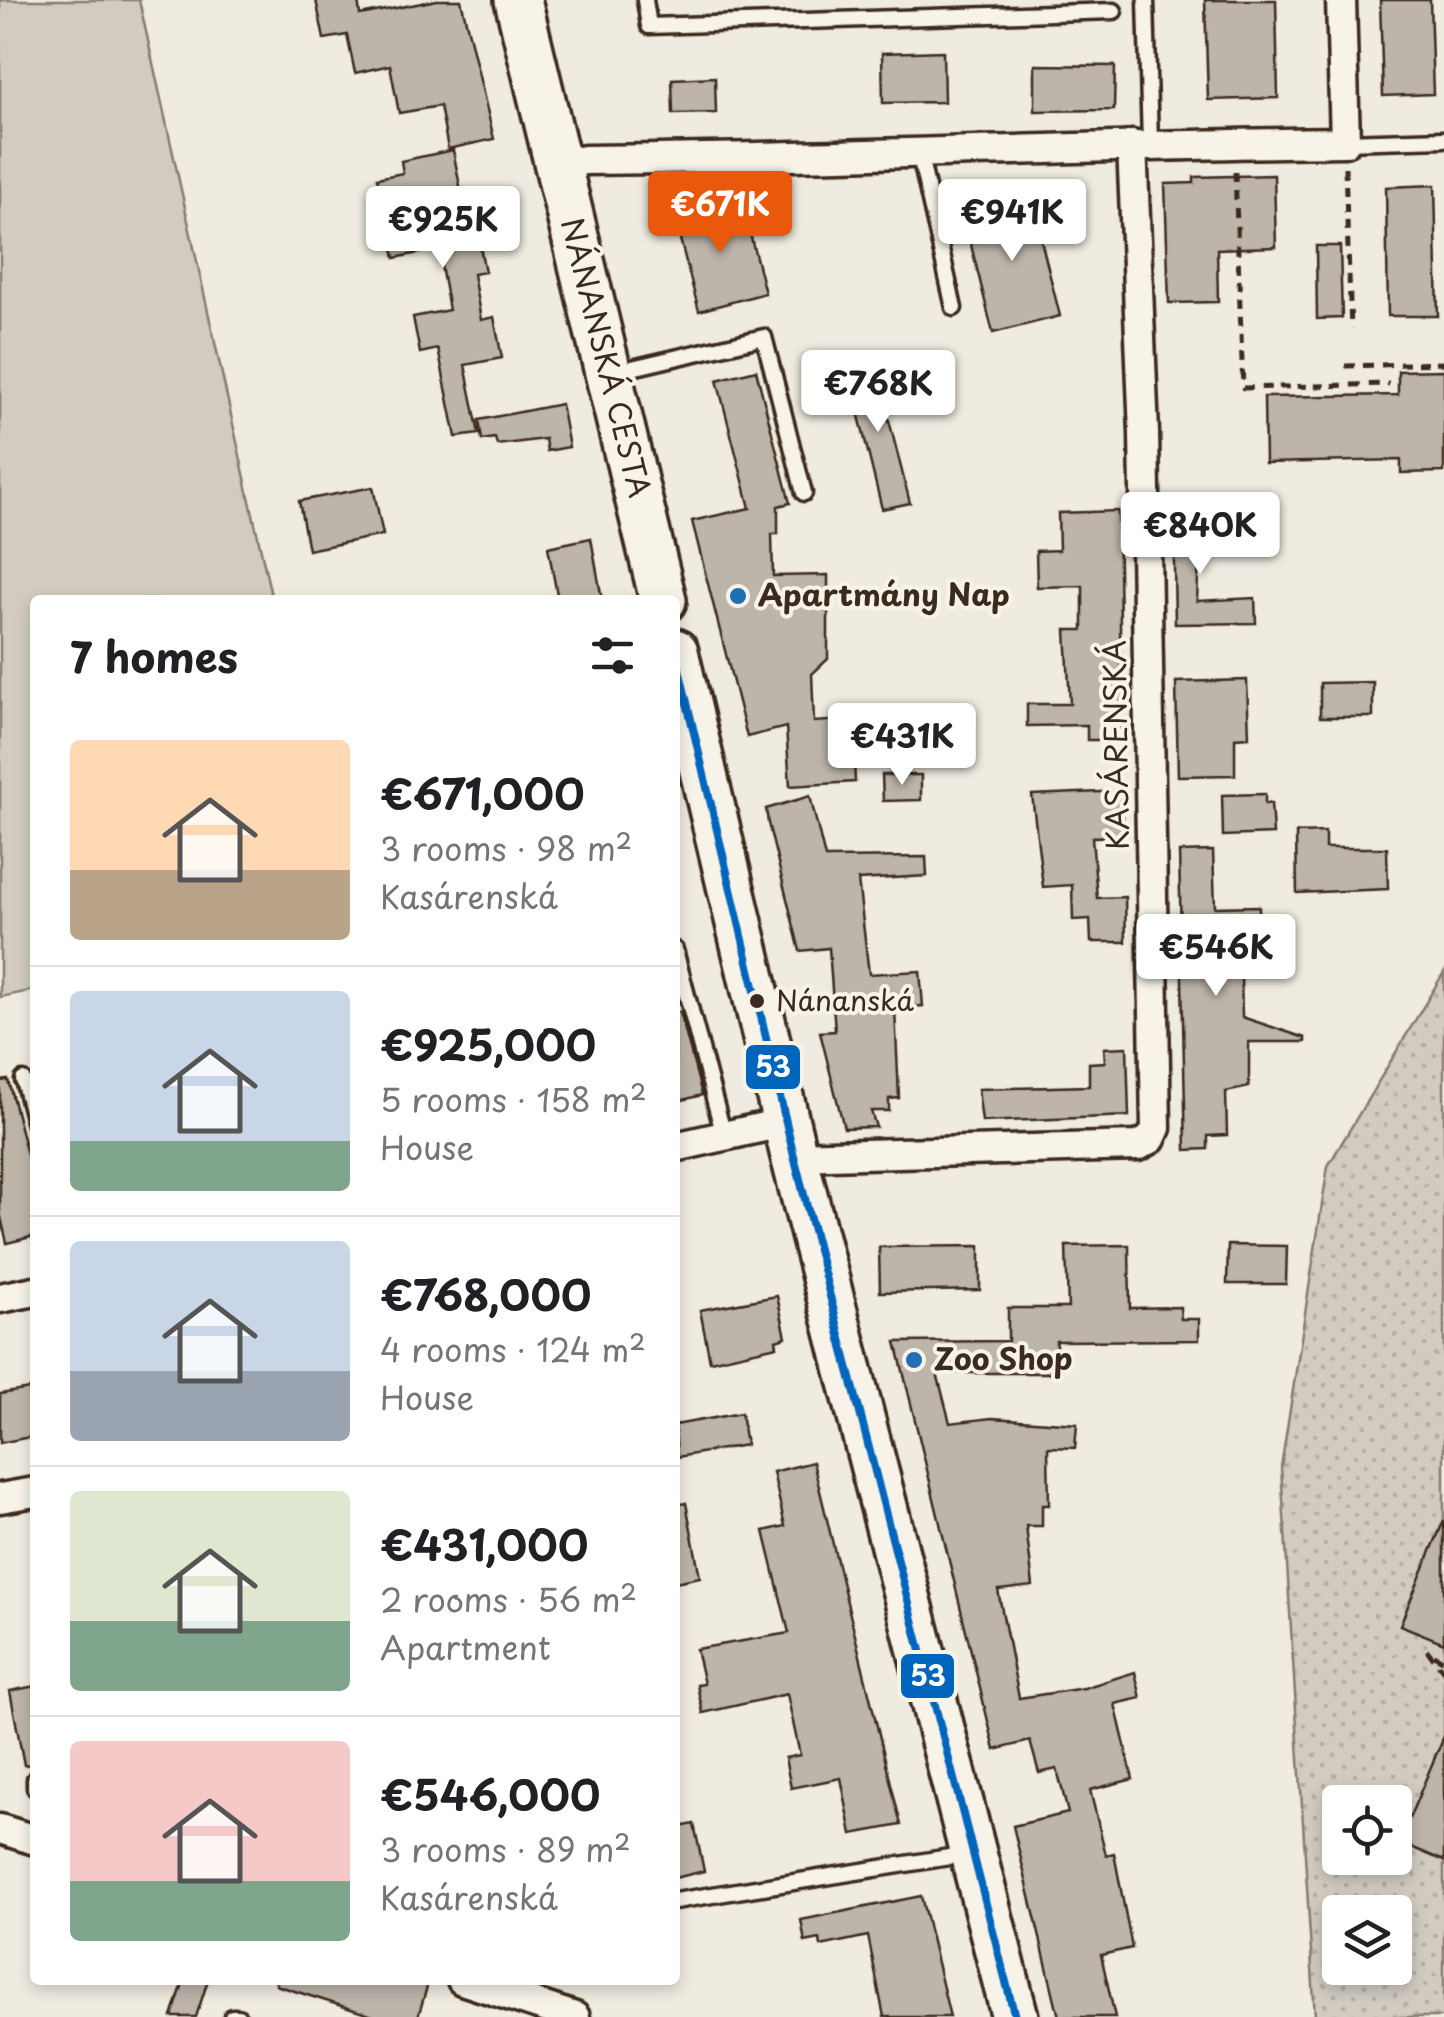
<!DOCTYPE html>
<html lang="en">
<head>
<meta charset="utf-8">
<style>
	:root { --surface:#fff; --page:#f6f6f6; --text:#202124; --muted:#757577; --line:#e0e0e0; --accent:#ea580c }
	body { margin:0; font-family:"Playpen Sans",sans-serif; background:var(--page); color:var(--text); height:100vh; display:flex; flex-direction:column; font-size:38px; white-space:nowrap }
	* { box-sizing:border-box; margin:0 }
	p { font-size:32px; color:var(--muted) }
	.icon { flex:none; width:55px; height:55px; fill:none; stroke:currentColor; stroke-width:2; stroke-linecap:round; stroke-linejoin:round }
	.map { position:relative; flex:1; overflow:hidden }
	.details { position:absolute; left:30px; top:595px; width:650px; height:1390px; display:flex; flex-direction:column; background:var(--surface); border-radius:10px; box-shadow:0 5px 15px #0003 }
	.details>* { flex:none }
	.buttons { position:absolute; left:1322px; top:1785px; display:grid; gap:20px }
	.buttons a { display:grid; place-items:center; width:90px; height:90px; border-radius:10px; background:var(--surface); box-shadow:0 5px 15px #0003; font-size:50px }
	.price { position:absolute; translate:-50% -85px; padding:0 22px; border-radius:10px; background:#fff; color:#222; font-size:32px; line-height:65px; filter:drop-shadow(0 2px 5px #0008) }
	.price::after { content:''; position:absolute; left:50%; top:60px; width:30px; height:22px; margin-left:-15px; background:inherit; clip-path:polygon(0 0,100% 0,50% 100%) }
	.price.current { background:var(--accent); color:#fff }
	ul { padding:0; list-style:none }
	li { display:flex; align-items:center; gap:30px; height:250px; padding:0 40px }
	li+li { border-top:2px solid var(--line) }
	li span { display:grid; place-items:center; flex:none; width:280px; height:200px; border-radius:10px; color:#555 }
	li>.icon { margin-inline-start:auto }
	span .icon { width:120px; height:120px; fill:#fffc; stroke-width:1 }
	li b { font-size:42px }
	h2 { display:flex; justify-content:space-between; align-items:center; height:120px; padding:0 40px; font-size:42px }
	.map>svg:first-child { display:block }
	.green { fill:#d1cbc0; stroke:#867a6f; stroke-width:2.5 }
	.park { fill:url(#park-dots); stroke:#867a6f; stroke-width:2.5; fill-rule:evenodd }
	.building { fill:#bdb5aa; stroke:#3b2a1e; stroke-width:2.5 }
	.lines { fill:none; stroke-linecap:round; stroke-linejoin:round }
	.lane-casing { stroke:#3b2a1e; stroke-width:21 }
	.street-casing { stroke:#3b2a1e; stroke-width:35 }
	.primary-casing { stroke:#3b2a1e; stroke-width:52 }
	.path { stroke:#3b2a1e; stroke-width:5; stroke-dasharray:10 8; stroke-linecap:butt }
	.lane { stroke:#f7f3e8; stroke-width:14 }
	.street { stroke:#f7f3e8; stroke-width:28 }
	.primary { stroke:#f7f3e8; stroke-width:45 }
	.bus-1-casing { stroke:#f7f3e8; stroke-width:15 }
	.bus-1 { stroke:#0065bd; stroke-width:8 }
	.poi-dot { fill:#1f6fb2; stroke:#f7f3e8; stroke-width:4 }
	.bus-dot { fill:#3b2a1e; stroke:#f7f3e8; stroke-width:4 }
	.labels { text-anchor:middle; stroke-width:8; stroke-linejoin:round; paint-order:stroke }
	.bus-label { font-size:28px; fill:#3b2a1e; stroke:#f7f3e8; text-anchor:start }
	.street-label { font-size:30px; fill:#3b2a1e; stroke:#f7f3e8 }
	.poi-label { font-size:30px; font-weight:bold; fill:#3b2a1e; stroke:#f7f3e8; text-anchor:start }
	.line-badge { stroke:#f7f3e8; stroke-width:4 }
	.badge-label { font-size:28px; text-anchor:middle; font-weight:bold; fill:#fff }
</style>
</head>
<body>
<div class="map">
<svg width="1444" height="2017" viewBox="0 0 1444 2017">
	<defs>
		<pattern id="park-dots" width="8" height="8" patternUnits="userSpaceOnUse" patternTransform="scale(2.5)"><rect width="8" height="8" fill="#d1cbc0"/><path d="M2 2h.1M6 6h.1" fill="none" stroke="#b4aea5" stroke-width="1.8" stroke-linecap="round"/></pattern>
	</defs>
	<rect width="100%" height="100%" fill="#efebe0"/>
	<filter id="ink" filterUnits="userSpaceOnUse"><feTurbulence type="fractalNoise" baseFrequency=".01" numOctaves="2"/><feDisplacementMap in="SourceGraphic" scale="20" xChannelSelector="R" yChannelSelector="G"/><feConvolveMatrix kernelMatrix="1 2 1 2 8 2 1 2 1" color-interpolation-filters="sRGB"/></filter>
	<g filter="url(#ink)">
		<path class="green" d="M 0,0 L 139,0 L 272,600 L 35,600 L 35,990 L 0,997 Z"/>
		<path class="park" d="M 1444,972 L 1444,2017 L 1315,2017 L 1281,1467 L 1328,1166 ZM 1340,1802 L 1395,1802 L 1395,1858 L 1340,1858 ZM 1340,1912 L 1395,1912 L 1395,1968 L 1340,1968 Z"/>
		<g class="building">
			<path d="M 316,0 L 358,0 L 360,15 L 437,0 L 461,0 L 494,139 L 448,149 L 440,106 L 399,113 L 390,65 L 355,73 L 347,35 L 324,39 Z"/>
			<path d="M 1205,0 L 1276,0 L 1278,98 L 1208,100 Z"/>
			<path d="M 1380,0 L 1430,0 L 1433,94 L 1383,96 Z"/>
			<path d="M 943,51 L 944,102 L 883,103 L 882,53 Z"/>
			<path d="M 1035,65 L 1115,66 L 1114,110 L 1035,111 Z"/>
			<path d="M 715,77 L 716,113 L 673,114 L 672,79 Z"/>
			<path d="M 453,150 L 468,228 L 476,226 L 485,272 L 473,274 L 481,320 L 494,317 L 502,358 L 465,365 L 479,434 L 456,437 L 438,349 L 420,353 L 413,317 L 449,310 L 438,249 L 395,258 L 377,178 L 403,173 L 401,161 Z"/>
			<path d="M 1274,175 L 1276,247 L 1217,249 L 1218,302 L 1169,303 L 1165,184 L 1194,183 L 1194,177 Z"/>
			<path d="M 1435,185 L 1438,316 L 1388,316 L 1386,187 Z"/>
			<path d="M 1030,196 L 1060,316 L 993,333 L 963,213 Z"/>
			<path d="M 742,202 L 765,293 L 699,311 L 675,220 Z"/>
			<path d="M 1316,246 L 1340,246 L 1342,318 L 1317,319 Z"/>
			<path d="M 874,361 L 910,503 L 882,509 L 847,367 Z"/>
			<path d="M 756,370 L 790,503 L 778,506 L 778,534 L 772,534 L 773,576 L 828,575 L 828,659 L 812,674 L 814,722 L 844,720 L 847,761 L 854,761 L 855,782 L 790,786 L 786,727 L 747,737 L 692,521 L 750,508 L 717,380 Z"/>
			<path d="M 1444,370 L 1444,472 L 1401,473 L 1401,460 L 1265,463 L 1264,397 L 1398,395 L 1398,371 Z"/>
			<path d="M 561,404 L 569,447 L 547,451 L 545,439 L 497,445 L 495,438 L 482,440 L 479,420 Z"/>
			<path d="M 373,487 L 383,535 L 308,550 L 299,501 Z"/>
			<path d="M 1210,509 L 1210,532 L 1200,532 L 1197,601 L 1255,598 L 1256,623 L 1175,624 L 1173,510 Z"/>
			<path d="M 1118,511 L 1122,740 L 1087,740 L 1087,725 L 1027,726 L 1027,704 L 1070,704 L 1066,630 L 1083,630 L 1083,586 L 1037,587 L 1036,551 L 1059,550 L 1058,513 Z"/>
			<path d="M 591,538 L 602,600 L 558,600 L 548,547 Z"/>
			<path d="M 1247,680 L 1249,737 L 1235,738 L 1235,775 L 1178,776 L 1176,682 Z"/>
			<path d="M 1373,682 L 1373,717 L 1320,717 L 1320,683 Z"/>
			<path d="M 882,775 L 921,775 L 921,800 L 883,801 Z"/>
			<path d="M 1123,791 L 1123,836 L 1092,837 L 1097,898 L 1125,897 L 1126,942 L 1091,942 L 1090,919 L 1073,920 L 1072,885 L 1043,887 L 1032,795 Z"/>
			<path d="M 1265,794 L 1265,804 L 1271,803 L 1273,834 L 1223,836 L 1222,795 Z"/>
			<path d="M 810,796 L 825,858 L 926,857 L 927,876 L 858,880 L 869,974 L 920,971 L 923,1006 L 895,1008 L 899,1098 L 889,1099 L 889,1111 L 871,1111 L 876,1127 L 844,1128 L 820,1032 L 835,1031 L 829,948 L 800,951 L 768,823 L 766,809 Z"/>
			<path d="M 1325,832 L 1325,848 L 1387,848 L 1388,889 L 1297,893 L 1296,833 Z"/>
			<path d="M 1213,851 L 1215,907 L 1259,906 L 1260,976 L 1241,976 L 1242,1017 L 1305,1038 L 1305,1042 L 1249,1042 L 1249,1087 L 1226,1092 L 1227,1135 L 1208,1136 L 1208,1149 L 1186,1150 L 1179,852 Z"/>
			<path d="M 675,1012 L 680,1012 L 702,1095 L 675,1102 Z"/>
			<path d="M 1127,1047 L 1129,1116 L 982,1122 L 978,1089 L 1089,1086 L 1089,1063 L 1105,1062 L 1104,1048 Z"/>
			<path d="M 8,1080 L 35,1186 L 35,1236 L 7,1243 L 0,1213 L 0,1081 Z"/>
			<path d="M 1129,1245 L 1130,1308 L 1180,1307 L 1181,1319 L 1199,1319 L 1199,1340 L 1056,1341 L 1056,1373 L 937,1373 L 950,1423 L 992,1418 L 1077,1424 L 1075,1448 L 1048,1447 L 1049,1505 L 1042,1505 L 1042,1526 L 1026,1526 L 1033,1586 L 998,1590 L 1019,1698 L 1084,1688 L 1135,1672 L 1141,1698 L 1115,1704 L 1133,1779 L 1090,1790 L 1106,1855 L 1114,1853 L 1132,1948 L 1101,1955 L 1115,2017 L 1059,2017 L 1013,1826 L 1068,1813 L 1057,1769 L 1039,1773 L 1030,1741 L 995,1750 L 896,1342 L 1008,1341 L 1008,1308 L 1068,1308 L 1066,1246 Z"/>
			<path d="M 1228,1245 L 1287,1246 L 1286,1284 L 1227,1284 Z"/>
			<path d="M 980,1246 L 980,1290 L 880,1292 L 879,1247 Z"/>
			<path d="M 777,1296 L 786,1337 L 776,1340 L 777,1346 L 710,1361 L 700,1310 Z"/>
			<path d="M 35,1388 L 35,1436 L 0,1443 L 0,1394 Z"/>
			<path d="M 741,1413 L 746,1445 L 677,1457 L 675,1425 Z"/>
			<path d="M 813,1462 L 901,1825 L 852,1834 L 841,1778 L 791,1788 L 785,1758 L 800,1755 L 787,1694 L 703,1713 L 697,1685 L 704,1684 L 696,1649 L 789,1633 L 764,1531 L 785,1526 L 773,1472 Z"/>
			<path d="M 686,1503 L 700,1577 L 675,1582 L 675,1505 Z"/>
			<path d="M 1444,1520 L 1444,1643 L 1400,1625 Z"/>
			<path d="M 35,1686 L 35,1764 L 24,1765 L 10,1691 Z"/>
			<path d="M 1444,1736 L 1444,1861 L 1399,1842 Z"/>
			<path d="M 694,1824 L 704,1871 L 675,1878 L 675,1828 Z"/>
			<path d="M 921,1896 L 950,2017 L 884,2017 L 868,1936 L 821,1946 L 820,1939 L 805,1942 L 801,1920 Z"/>
			<path d="M 184,1980 L 208,1980 L 196,2017 L 172,2017 Z"/>
			<path d="M 276,1980 L 429,1980 L 418,2017 L 376,2017 L 276,1985 Z"/>
		</g>
		<g class="lines">
			<defs>
				<g id="lane">
					<path d="M 645,0 L 649,26 L 1114,11"/>
					<path d="M 1146,0 L 1150,144"/>
					<path d="M 1345,142 L 1444,139"/>
					<path d="M 920,156 L 954,308"/>
					<path d="M 615,372 L 764,337 L 804,493"/>
					<path d="M 675,950 L 724,1136"/>
					<path d="M 23,1080 L 35,1125"/>
					<path d="M 35,1779 L 35,1788"/>
					<path d="M 675,1901 L 968,1854"/>
					<path d="M 232,2017 L 238,2017"/>
				</g>
				<g id="street">
					<path d="M 558,165 L 585,160 C 839,158 1091,145 1345,142 L 1341,0"/>
					<path d="M 675,1147 L 786,1122"/>
					<path d="M 794,1156 L 1138,1146 L 1151,1139 L 1156,1128 L 1144,433 L 1132,145"/>
					<path d="M 0,1298 L 35,1291"/>
					<path d="M 0,1498 L 35,1492"/>
					<path d="M 0,1829 L 35,1840"/>
					<path d="M 462,1980 L 575,2017"/>
				</g>
				<g id="primary">
					<path d="M 518,0 L 663,600"/>
					<path d="M 675,652 L 794,1156 L 1015,2017"/>
				</g>
			</defs>
			<use href="#lane" class="lane-casing"/>
			<use href="#street" class="street-casing"/>
			<use href="#primary" class="primary-casing"/>
			<g class="path">
				<path d="M 1345,167 L 1351,329"/>
				<path d="M 1235,172 L 1243,388 L 1389,384"/>
				<path d="M 1345,366 L 1444,363"/>
				<path d="M 1427,1650 L 1444,1672"/>
				<path d="M 1434,1655 L 1444,1661"/>
			</g>
			<use href="#lane" class="lane"/>
			<use href="#street" class="street"/>
			<use href="#primary" class="primary"/>
			<defs>
				<path id="bus-1" d="M 675,652 L 794,1156 L 1015,2017"/>
			</defs>
			<use href="#bus-1" class="bus-1-casing"/>
			<use href="#bus-1" class="bus-1"/>
		</g>
	</g>
	<g class="poi-dot">
		<circle cx="738" cy="596" r="10"/>
		<circle cx="914" cy="1360" r="10"/>
	</g>
	<circle class="bus-dot" cx="757" cy="1001" r="9"/>
	<g class="labels">
		<g class="bus-label">
			<text x="776" y="1011">Nánanská</text>
		</g>
		<g class="street-label">
			<text transform="translate(605 358) rotate(76)" y="10">NÁNANSKÁ CESTA</text>
			<text transform="translate(1117 745) rotate(-91)" y="10">KASÁRENSKÁ</text>
		</g>
		<g class="poi-label">
			<text x="758" y="606">Apartmány Nap</text>
			<text x="934" y="1370">Zoo Shop</text>
		</g>
	</g>
	<g class="line-badge">
		<rect x="744" y="1043" width="58" height="48" rx="10" fill="#0065bd"/>
		<rect x="899" y="1652" width="57" height="48" rx="10" fill="#0065bd"/>
	</g>
	<g class="badge-label">
		<text x="773" y="1077">53</text>
		<text x="928" y="1686">53</text>
	</g>
</svg>
<div class="buttons">
<a><svg class="icon" aria-label="locate" viewBox="0 0 24 24"><circle cx="12" cy="12" r="6"/><path d="M12 2v4M12 18v4M2 12h4M18 12h4"/></svg></a>
<a><svg class="icon" aria-label="layers" viewBox="0 0 24 24"><path d="M12 4l9 5-9 5-9-5zM3 14l9 5 9-5"/></svg></a>
</div>
<b class="price current" style="left:720px;top:256px">€671K</b>
<b class="price" style="left:1012px;top:264px">€941K</b>
<b class="price" style="left:443px;top:271px">€925K</b>
<b class="price" style="left:878px;top:435px">€768K</b>
<b class="price" style="left:1200px;top:577px">€840K</b>
<b class="price" style="left:902px;top:788px">€431K</b>
<b class="price" style="left:1216px;top:999px">€546K</b>
<section class="details">
<h2>7 homes<svg class="icon" aria-label="filters" viewBox="0 0 24 24"><path d="M4 7h16M4 17h16"/><circle cx="9" cy="7" r="2"/><circle cx="15" cy="17" r="2"/></svg></h2>
<ul>
<li><span style="background:linear-gradient(#ffd9b3 65%,#b9a48a 0)"><svg class="icon" aria-label="home" viewBox="0 0 24 24"><path d="M3 11l9-7 9 7M6 9v11h12V9"/></svg></span><div><b>€671,000</b><p>3 rooms · 98 m²</p><p>Kasárenská</p></div></li>
<li><span style="background:linear-gradient(#c9d6e8 75%,#7fa58c 0)"><svg class="icon" aria-label="home" viewBox="0 0 24 24"><path d="M3 11l9-7 9 7M6 9v11h12V9"/></svg></span><div><b>€925,000</b><p>5 rooms · 158 m²</p><p>House</p></div></li>
<li><span style="background:linear-gradient(#c9d6e8 65%,#9aa5b1 0)"><svg class="icon" aria-label="home" viewBox="0 0 24 24"><path d="M3 11l9-7 9 7M6 9v11h12V9"/></svg></span><div><b>€768,000</b><p>4 rooms · 124 m²</p><p>House</p></div></li>
<li><span style="background:linear-gradient(#dfe7d0 65%,#7fa58c 0)"><svg class="icon" aria-label="home" viewBox="0 0 24 24"><path d="M3 11l9-7 9 7M6 9v11h12V9"/></svg></span><div><b>€431,000</b><p>2 rooms · 56 m²</p><p>Apartment</p></div></li>
<li><span style="background:linear-gradient(#f6c9c9 70%,#7fa58c 0)"><svg class="icon" aria-label="home" viewBox="0 0 24 24"><path d="M3 11l9-7 9 7M6 9v11h12V9"/></svg></span><div><b>€546,000</b><p>3 rooms · 89 m²</p><p>Kasárenská</p></div></li>
</ul>
</section>
</div>
</body>
</html>
